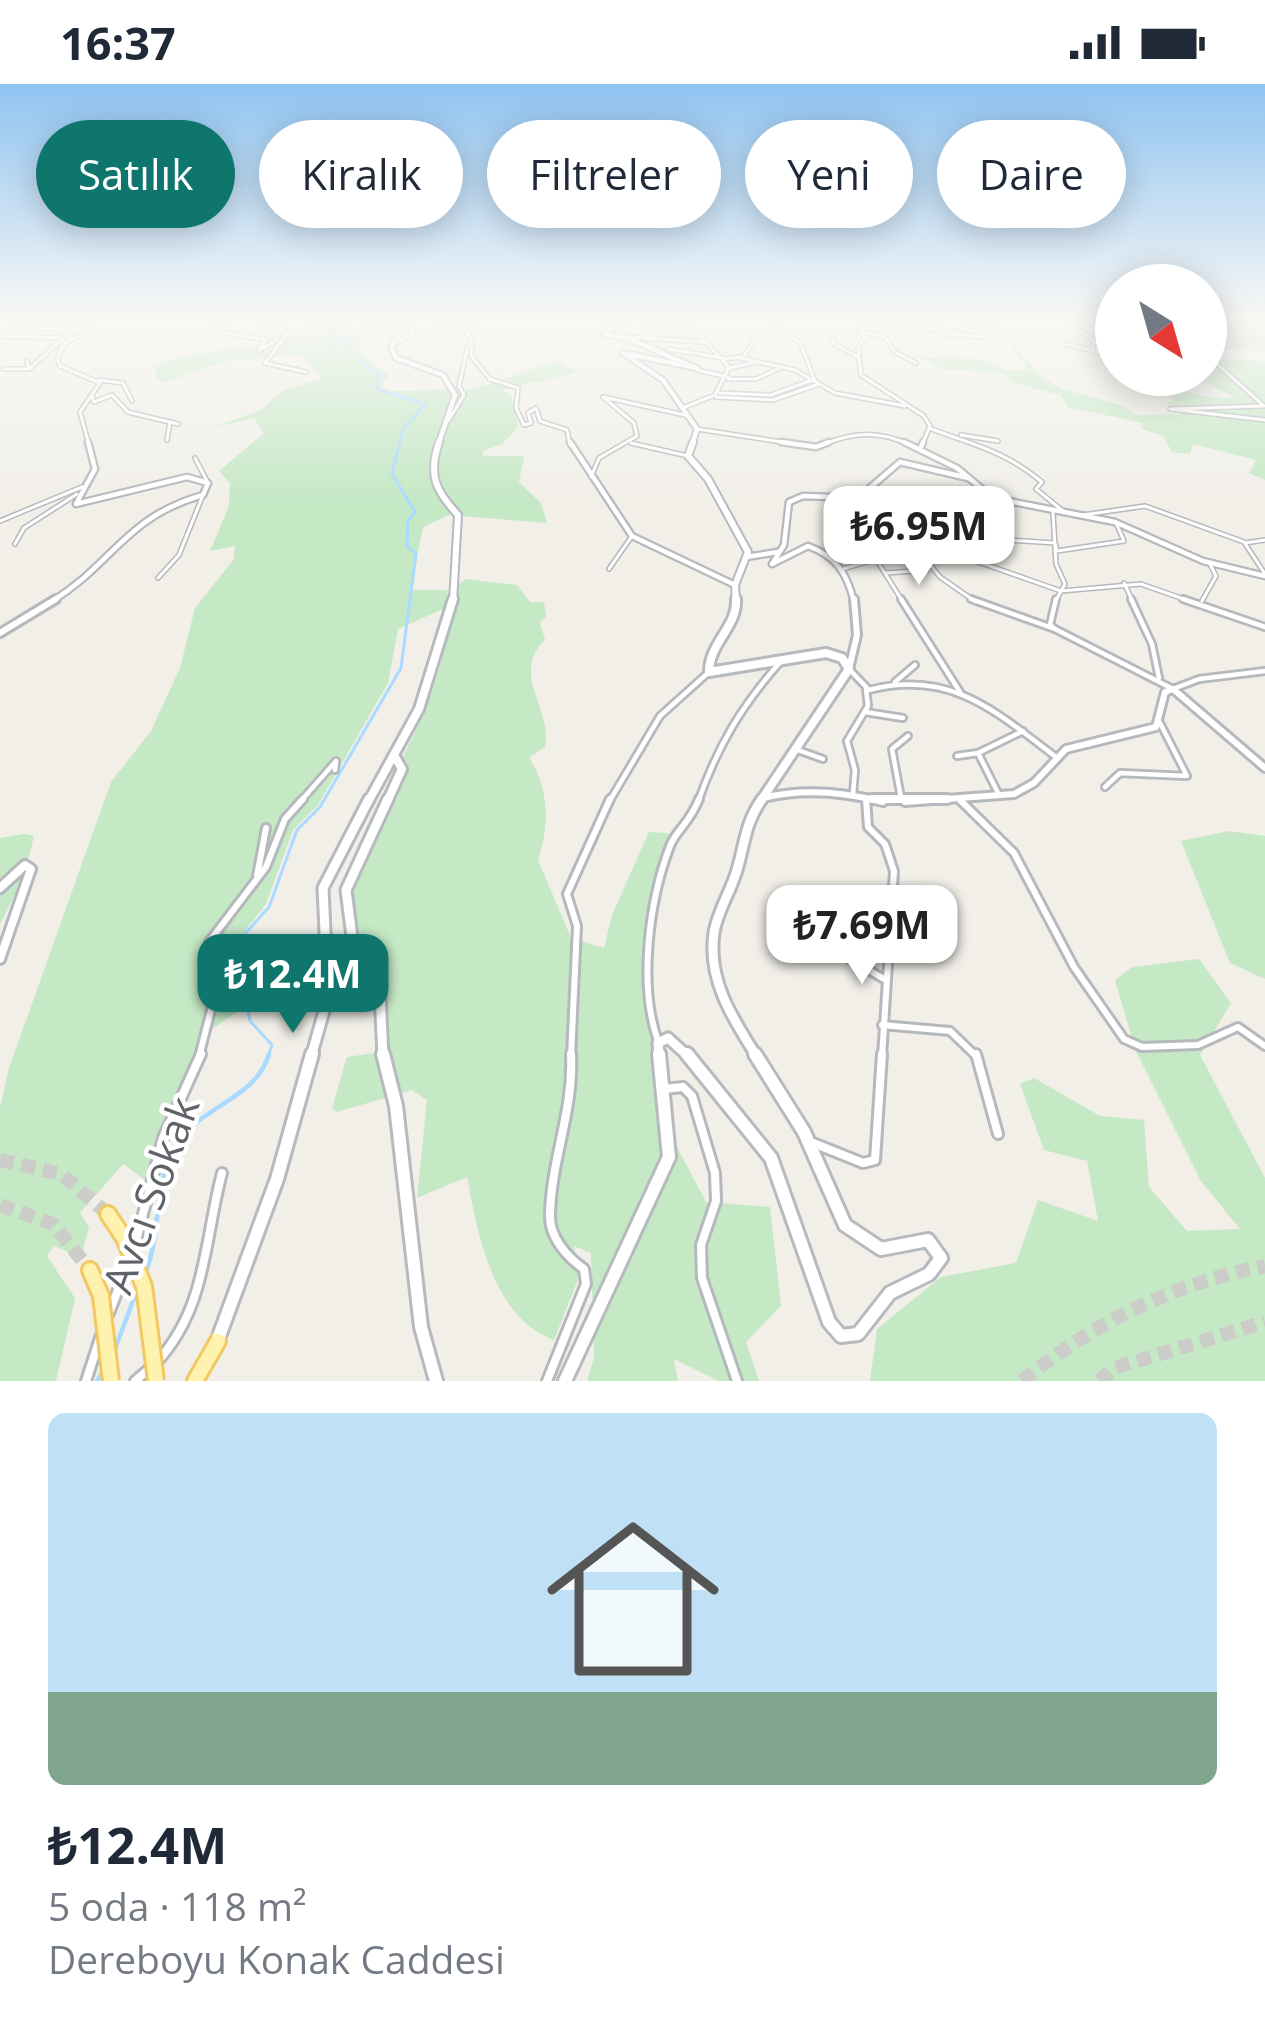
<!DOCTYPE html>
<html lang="tr">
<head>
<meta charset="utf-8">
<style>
	:root { --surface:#fff; --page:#f2f2f3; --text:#1f2937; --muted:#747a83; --accent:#0f766e }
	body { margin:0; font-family:"Open Sans",sans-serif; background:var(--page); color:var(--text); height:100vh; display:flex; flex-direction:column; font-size:45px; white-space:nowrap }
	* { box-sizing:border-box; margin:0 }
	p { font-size:39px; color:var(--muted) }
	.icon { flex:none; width:66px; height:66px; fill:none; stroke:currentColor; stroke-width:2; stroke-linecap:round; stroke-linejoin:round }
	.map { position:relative; height:1297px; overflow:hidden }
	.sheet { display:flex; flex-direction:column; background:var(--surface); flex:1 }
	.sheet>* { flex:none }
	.banner { position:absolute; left:36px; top:36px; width:1194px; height:108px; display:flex; gap:24px }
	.needle { width:78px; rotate:143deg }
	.tools { position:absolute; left:1095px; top:180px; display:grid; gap:24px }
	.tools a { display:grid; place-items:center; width:132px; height:132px; border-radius:50%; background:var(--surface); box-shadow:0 6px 30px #0003; font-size:60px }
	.price { position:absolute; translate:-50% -102px; padding:0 27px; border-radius:24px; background:#fff; color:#222; font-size:39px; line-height:78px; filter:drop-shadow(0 3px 6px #0008) }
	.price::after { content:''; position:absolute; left:50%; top:72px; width:36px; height:27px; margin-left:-18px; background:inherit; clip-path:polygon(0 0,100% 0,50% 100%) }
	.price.selected { background:var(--accent); color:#fff }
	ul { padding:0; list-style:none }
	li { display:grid; align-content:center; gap:24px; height:636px; padding:0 48px }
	li span { display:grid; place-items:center; height:372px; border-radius:18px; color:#555 }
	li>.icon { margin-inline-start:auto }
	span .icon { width:216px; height:216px; fill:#fffc; stroke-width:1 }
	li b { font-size:51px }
	.pill { padding:0 42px; border-radius:54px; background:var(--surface); box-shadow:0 6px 30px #0003; font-size:42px; line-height:108px }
	.pill.selected { background:var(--accent); color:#fff }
	.status { display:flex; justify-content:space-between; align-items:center; height:84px; padding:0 60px; background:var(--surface); direction:ltr }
	.status svg { height:33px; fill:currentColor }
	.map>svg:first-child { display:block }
	.green { fill:#c5e8c5 }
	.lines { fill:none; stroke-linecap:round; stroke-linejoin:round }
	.stream-far1 { stroke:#aadaff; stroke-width:3 }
	.stream { stroke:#aadaff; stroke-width:4.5 }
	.primary-tunnel { stroke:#ccccc8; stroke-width:14; stroke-dasharray:14 8; stroke-linecap:butt }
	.trunk-tunnel { stroke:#ccccc8; stroke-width:14; stroke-dasharray:14 8; stroke-linecap:butt }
	.minor-far3-casing { stroke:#b5b8bc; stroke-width:6 }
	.minor-far2-casing { stroke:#b5b8bc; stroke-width:10 }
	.minor-far1-casing { stroke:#b5b8bc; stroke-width:12 }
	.minor-casing { stroke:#b5b8bc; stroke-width:14 }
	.tertiary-far3-casing { stroke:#b5b8bc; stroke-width:6 }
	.tertiary-far2-casing { stroke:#b5b8bc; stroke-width:9 }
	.tertiary-far1-casing { stroke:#b5b8bc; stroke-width:12 }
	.tertiary-casing { stroke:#b5b8bc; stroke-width:14 }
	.secondary-far4-casing { stroke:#b6babf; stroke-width:8 }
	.secondary-far3-casing { stroke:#b6babf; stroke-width:10 }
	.secondary-far2-casing { stroke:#b6babf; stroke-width:14 }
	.secondary-far1-casing { stroke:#b6babf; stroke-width:15 }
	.secondary-casing { stroke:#b6babf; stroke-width:18 }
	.primary-casing { stroke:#f2c960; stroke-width:20 }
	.minor-far3 { stroke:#fff; stroke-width:3 }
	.minor-far2 { stroke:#fff; stroke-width:4.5 }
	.minor-far1 { stroke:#fff; stroke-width:6 }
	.minor { stroke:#fff; stroke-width:8 }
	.tertiary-far3 { stroke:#fff; stroke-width:3 }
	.tertiary-far2 { stroke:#fff; stroke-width:4.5 }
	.tertiary-far1 { stroke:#fff; stroke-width:6 }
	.tertiary { stroke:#fff; stroke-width:8 }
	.secondary-far4 { stroke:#fff; stroke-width:4.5 }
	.secondary-far3 { stroke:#fff; stroke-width:6 }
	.secondary-far2 { stroke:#fff; stroke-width:8 }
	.secondary-far1 { stroke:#fff; stroke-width:9 }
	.secondary { stroke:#fff; stroke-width:12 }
	.primary { stroke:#fff2af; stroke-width:14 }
	.primary-bridge-casing { stroke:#f2c960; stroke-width:20; stroke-linecap:butt }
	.primary-bridge { stroke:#fff2af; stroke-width:14 }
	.labels { text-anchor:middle; stroke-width:9; stroke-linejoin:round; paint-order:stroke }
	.near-street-label { font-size:42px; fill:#5f6368; stroke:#fff }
</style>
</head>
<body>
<div class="status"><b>16:37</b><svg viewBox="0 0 49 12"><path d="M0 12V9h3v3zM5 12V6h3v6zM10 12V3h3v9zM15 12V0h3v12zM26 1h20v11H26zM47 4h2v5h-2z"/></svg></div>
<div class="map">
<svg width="1265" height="1297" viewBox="0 0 1265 1297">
	<rect width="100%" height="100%" fill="#f1efe8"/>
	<g class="green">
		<path d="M 341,236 L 337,250 L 376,250 L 358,260 L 361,270 L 389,292 L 380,304 L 392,307 L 474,305 L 561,276 L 564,283 L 581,287 L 503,306 L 511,312 L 519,342 L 502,360 L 483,367 L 483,372 L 524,372 L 519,398 L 541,419 L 547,439 L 449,431 L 423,443 L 410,506 L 448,506 L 443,525 L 398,545 L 388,599 L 318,721 L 293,746 L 266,820 L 229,867 L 241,925 L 206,949 L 147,1097 L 123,1080 L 80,1129 L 89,1143 L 81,1173 L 54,1162 L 47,1172 L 75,1214 L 56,1297 L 0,1297 L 0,1024 L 8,987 L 111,698 L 151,647 L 180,584 L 195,524 L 234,475 L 235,462 L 210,467 L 229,422 L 230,399 L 219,387 L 264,349 L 254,334 L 215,343 L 261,326 L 283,306 L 322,295 L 302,271 L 227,277 L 165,298 L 155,293 L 156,283 L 177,273 L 264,260 L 271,253 Z"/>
		<path d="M 983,236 L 993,236 L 1042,294 L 1060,304 L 1121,321 L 1136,331 L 1185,330 L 1166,319 L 1175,316 L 1167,311 L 1168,304 L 1213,314 L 1235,314 L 1201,295 L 1210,275 L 1265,277 L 1265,396 L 1249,389 L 1256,376 L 1193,360 L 1190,370 L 1172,368 L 1163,352 L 1142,345 L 1143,339 L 1068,323 L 1060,311 L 1014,299 L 1001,289 L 943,285 L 891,258 L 924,274 L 977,275 L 1005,286 L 1028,286 L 1005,252 Z"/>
		<path d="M 1206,236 L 1264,236 L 1265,266 L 1206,266 Z"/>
		<path d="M 466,495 L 517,501 L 530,518 L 544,518 L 546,533 L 540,539 L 545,555 C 510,592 552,622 545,663 L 529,674 C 549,703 550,742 538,776 L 571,854 L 604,864 L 612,831 L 649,748 L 669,749 L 650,853 L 657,1025 L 706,1118 L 770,1123 L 781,1222 L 746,1258 L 759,1297 L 719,1297 L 674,1275 L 678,1297 L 587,1297 L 594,1274 L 591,1169 L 574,1162 L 579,1193 L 554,1256 C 492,1233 478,1150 467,1093 L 417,1114 L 427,1016 L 412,1006 L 337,1028 L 332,1024 L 347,973 L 390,967 L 387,907 L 356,846 L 354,808 L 358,785 L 379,754 L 390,716 L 407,690 L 403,672 C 434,616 447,563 459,500 Z"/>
		<path d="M 1229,747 L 1265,752 L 1265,895 L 1230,879 L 1181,757 Z"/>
		<path d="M 24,750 L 34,752 L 24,793 L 0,840 L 0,754 Z"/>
		<path d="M 1199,875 L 1231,919 L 1200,971 L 1265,1094 L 1265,1297 L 870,1297 L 877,1245 L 941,1193 L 1016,1179 L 1038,1116 L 1098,1137 L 1087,1077 L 1044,1066 L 1020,1000 L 1034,994 L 1100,1032 L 1144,1036 L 1149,1103 L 1187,1147 L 1240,1145 L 1201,1097 L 1136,967 L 1115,896 L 1132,883 Z"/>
	</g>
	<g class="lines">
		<path class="stream-far1" d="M 268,973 L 272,961 L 250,937 L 234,862 L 269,823 L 297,746 L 320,723 L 401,584 L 416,470 L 407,462 L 408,436 L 415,428 L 392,390 L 403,345 L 425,320 L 377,305 L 379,290 L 346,268 L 348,256 L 328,260 L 326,251 L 343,245 L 343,236"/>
		<g class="stream">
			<path d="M 146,1187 C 161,1149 154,1105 172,1068 C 193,1023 255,1018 269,970"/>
			<path d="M 113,1270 L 139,1201"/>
			<path d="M 97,1297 L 105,1284"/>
		</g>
		<g class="primary-tunnel">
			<path d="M 0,1076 L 61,1090 L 108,1130"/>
			<path d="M 0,1121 L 53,1140 L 90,1186"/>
		</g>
		<g class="trunk-tunnel">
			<path d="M 1022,1297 C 1096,1237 1171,1201 1265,1182"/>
			<path d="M 1099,1297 L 1114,1284 L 1265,1238"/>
		</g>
		<defs>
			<g id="minor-far3">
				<path d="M 228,236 L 214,247 L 265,256 L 259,266 L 277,256 L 276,248 L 288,249"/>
				<path d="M 259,236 L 281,245"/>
				<path d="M 648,236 L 663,243 L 691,241"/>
				<path d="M 685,236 L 729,283 L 715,311 L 685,323"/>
				<path d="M 1069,236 L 1080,238 L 1079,247 L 1095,257 L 1091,268"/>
				<path d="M 777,243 L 800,258 L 815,297"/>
				<path d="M 625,246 L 654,252"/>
				<path d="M 465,247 L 472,255 L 471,272 L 490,295"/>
				<path d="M 861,248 L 885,253 L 895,268 L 916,279"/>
				<path d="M 288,249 L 265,279 L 306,288"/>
				<path d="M 832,250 L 833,259 L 858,273"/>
				<path d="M 943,250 L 987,253"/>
				<path d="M 0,252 L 63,254 L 61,263"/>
				<path d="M 628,253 L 706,258"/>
				<path d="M 1064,260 L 1116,272"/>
				<path d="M 668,265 L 723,274"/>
				<path d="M 1206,270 L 1264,322 L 1170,325 L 1265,336"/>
				<path d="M 741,274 L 795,286 L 835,309 L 905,322"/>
				<path d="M 724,275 L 743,273 L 753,258"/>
				<path d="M 27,277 L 29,285 L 59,258"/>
				<path d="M 729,284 L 757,278"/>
				<path d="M 4,285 L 27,285"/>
				<path d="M 728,295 L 756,295 L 780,284"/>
				<path d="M 98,296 L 123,299 L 132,317"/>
				<path d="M 719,309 L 771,311 L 812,296"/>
				<path d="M 92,312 L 94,318 L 112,311 L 128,328 L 178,340"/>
				<path d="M 716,313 L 773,316 L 819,300"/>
				<path d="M 448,337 L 464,311 L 459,302 L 468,261"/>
				<path d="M 929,344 C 976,362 1003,366 1042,398 L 1036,405 L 1063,427"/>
				<path d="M 961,351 L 998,357"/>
				<path d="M 167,356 L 170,338"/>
				<path d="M 631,359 L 688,372"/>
				<path d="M 195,374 L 208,399"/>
				<path d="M 591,393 L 599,374 L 637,352 L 634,339 L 603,313 L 685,331"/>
				<path d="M 852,415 L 867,422 L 863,445 L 874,474"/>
				<path d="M 1053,429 L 1056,480 L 1065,500 L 1055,518"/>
				<path d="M 1083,431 L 1145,422 L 1244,458 L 1265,490"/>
				<path d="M 0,437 L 82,403"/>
				<path d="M 991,455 L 1055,459 L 1057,467 L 1124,457 L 1116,439"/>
				<path d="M 1245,459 L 1265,456"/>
				<path d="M 15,460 L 24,444 L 77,410"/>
				<path d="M 977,476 L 1002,429 L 998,416"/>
				<path d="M 609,485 L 632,452"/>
				<path d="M 843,485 L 876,475 L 903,518"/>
				<path d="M 886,489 L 927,486"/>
				<path d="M 158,494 L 179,471 L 203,411"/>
				<path d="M 1124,499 L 1133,518"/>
				<path d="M 1202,517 L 1216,492 L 1210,480"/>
				<path d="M 976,518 L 940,493 L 916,463 L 936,463 L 1061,507 L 1141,500 L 1192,518"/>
			</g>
			<g id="minor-far2">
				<path d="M 901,515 L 960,608"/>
				<path d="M 971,515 L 1055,545"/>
				<path d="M 1056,515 L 1050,541 L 1055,545 L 1173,605 L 1199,595 L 1265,587"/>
				<path d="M 1131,515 L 1152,560 L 1159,594"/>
				<path d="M 1183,515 L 1265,543"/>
				<path d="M 849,585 L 869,606 C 950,585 995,627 1056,673"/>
				<path d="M 895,598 L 915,581"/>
				<path d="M 865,628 L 903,634"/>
				<path d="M 798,666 L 823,675"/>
				<path d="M 957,672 L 978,669"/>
				<path d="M 1105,703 L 1120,689 L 1187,692 L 1160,639"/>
				<path d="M 998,709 L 978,669 L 1023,647"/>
				<path d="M 853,710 L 855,686 L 847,657 L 868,622 L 866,605"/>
				<path d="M 901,714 L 892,665 L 908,652"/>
				<path d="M 300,718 L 336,677 L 335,686"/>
				<path d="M 609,718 L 660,632 L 709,588"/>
				<path d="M 698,718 C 718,661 742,621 782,576"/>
			</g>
			<g id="minor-far1">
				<path d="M 866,715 L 868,743 L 885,760 L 894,787 L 882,973"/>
				<path d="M 960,716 L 1014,769 L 1074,883 L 1124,955 L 1142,963 L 1198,961 L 1238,943 L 1265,962"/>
				<path d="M 257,792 L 266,744"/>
				<path d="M 816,836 L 813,853 L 884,895"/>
				<path d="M 882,941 L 950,947 L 977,973"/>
				<path d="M 658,957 C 638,901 649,817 670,762 C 676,746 690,739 699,715"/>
				<path d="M 199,973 L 212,922 L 204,886 L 209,858 L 266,783 L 285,735 L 303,715"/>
				<path d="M 571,973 L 577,842 L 567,810 L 610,715"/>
			</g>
			<g id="minor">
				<path d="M 976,970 L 998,1050"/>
				<path d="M 664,1005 L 683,1003 L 692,1012 L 715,1089 L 716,1117 L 701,1161 L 702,1194 L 737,1297"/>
				<path d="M 813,1059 L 863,1079 L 875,1076 L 882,970"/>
				<path d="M 133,1168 L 163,1054 L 201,970"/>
				<path d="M 109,1229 L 129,1178"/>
				<path d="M 157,1278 C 207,1223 204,1157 222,1089"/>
				<path d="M 86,1297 L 101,1251"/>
				<path d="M 135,1297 L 149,1285"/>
				<path d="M 547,1297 L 586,1200 L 584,1185 C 567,1173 549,1153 550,1131 C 551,1076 574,1026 571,970"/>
			</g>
			<g id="tertiary-far3">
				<path d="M 15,236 L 35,244 L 92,247 L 66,258 L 57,274 L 60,282 L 100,299 L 80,328 L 89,361"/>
				<path d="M 35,236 L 65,236"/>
				<path d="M 437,236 L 469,248 L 476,236"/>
				<path d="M 391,262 L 413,249 L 405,236"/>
				<path d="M 697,286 L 728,293"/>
				<path d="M 490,295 L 518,304 L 516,324 L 524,341 L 531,339 L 528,329 L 536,324 L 540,337 L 567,346 L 570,361"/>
				<path d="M 697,345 L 801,361"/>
				<path d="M 822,361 C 853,348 879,346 910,361"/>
				<path d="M 922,361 L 930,342 L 924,332 L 861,291 L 858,263 L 865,254 L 860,246 L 904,241 L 957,249 L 975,236"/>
			</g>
			<g id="tertiary-far2">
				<path d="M 570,358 L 632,452 L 735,501"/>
				<path d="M 781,358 L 816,363 L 829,358"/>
				<path d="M 904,358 L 957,384 L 993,414 L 1115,438 L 1203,477 L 1265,492"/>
				<path d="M 921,363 L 923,358"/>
				<path d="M 746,473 L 778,468"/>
				<path d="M 51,518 C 114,479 125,433 203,411 L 208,399 L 187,393 L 76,420 L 95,385 L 88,358"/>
				<path d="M 854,518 C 847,489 836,472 808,462 L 772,480 L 784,461 L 789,418 L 803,412 L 858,414 L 900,378 L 968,394"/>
			</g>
			<g id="tertiary-far1">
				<path d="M 0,549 L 56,515"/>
				<path d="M 849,585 L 857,551 L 854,515"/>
				<path d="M 763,714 C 803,704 844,708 883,718"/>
				<path d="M 905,718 L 1014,710 L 1034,699 L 1066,665 L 1156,643 L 1165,608 L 1173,605 L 1265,684"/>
			</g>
			<g id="tertiary">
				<path d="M 872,715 L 947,715"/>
				<path d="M 0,804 L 25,781 L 31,785 L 0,875"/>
			</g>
			<g id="secondary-far4">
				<path d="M 367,236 L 402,249 L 391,262 L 396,274 L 443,291 L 455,311 L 438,361"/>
				<path d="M 623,236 L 604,250 C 639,254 663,272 697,284 L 623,269 L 663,296 L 697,345 L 692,361"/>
			</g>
			<g id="secondary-far3">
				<path d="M 439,358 C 428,391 435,406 458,431 L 453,518"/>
				<path d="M 693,358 L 688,372 L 708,395 L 748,468 L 735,501 L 736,518"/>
			</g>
			<g id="secondary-far2">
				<path d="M 736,515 C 738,542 709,559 709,588 L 826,569 L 842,574 L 849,585 L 760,718"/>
				<path d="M 368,718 L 419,625 L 453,515"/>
				<path d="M 387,718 L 402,685 L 395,673"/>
			</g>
			<g id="secondary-far1">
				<path d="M 311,973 L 328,913 L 323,804 L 369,715"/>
				<path d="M 383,973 L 380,908 L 352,853 L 346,806 L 388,715"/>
				<path d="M 659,973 L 658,959 L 668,954 L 689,973"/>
				<path d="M 757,973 C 733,935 707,896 714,849 C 717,828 731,807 737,786 C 745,759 745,739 762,715"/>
			</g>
			<g id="secondary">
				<path d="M 383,970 L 396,1022 L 421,1243 L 436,1297"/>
				<path d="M 687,970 L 771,1074 L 829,1238 L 841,1252 L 858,1250 L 890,1209 L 929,1190 L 941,1174 L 928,1156 L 881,1165 L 845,1141 L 804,1048 L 755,970"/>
				<path d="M 218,1255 L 277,1095 L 312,970"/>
				<path d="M 565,1297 L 669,1073 L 659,970"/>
			</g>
			<g id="primary">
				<path d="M 108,1130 L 124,1154"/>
				<path d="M 90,1186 L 101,1212"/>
				<path d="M 195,1297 L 218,1257"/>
			</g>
		</defs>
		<use href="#minor-far3" class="minor-far3-casing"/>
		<use href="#minor-far2" class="minor-far2-casing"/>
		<use href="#minor-far1" class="minor-far1-casing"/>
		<use href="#minor" class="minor-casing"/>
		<use href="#tertiary-far3" class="tertiary-far3-casing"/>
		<use href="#tertiary-far2" class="tertiary-far2-casing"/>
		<use href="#tertiary-far1" class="tertiary-far1-casing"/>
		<use href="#tertiary" class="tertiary-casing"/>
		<use href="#secondary-far4" class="secondary-far4-casing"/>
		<use href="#secondary-far3" class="secondary-far3-casing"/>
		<use href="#secondary-far2" class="secondary-far2-casing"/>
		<use href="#secondary-far1" class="secondary-far1-casing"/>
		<use href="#secondary" class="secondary-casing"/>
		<use href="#primary" class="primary-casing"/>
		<use href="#minor-far3" class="minor-far3"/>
		<use href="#minor-far2" class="minor-far2"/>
		<use href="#minor-far1" class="minor-far1"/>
		<use href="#minor" class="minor"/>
		<use href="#tertiary-far3" class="tertiary-far3"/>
		<use href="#tertiary-far2" class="tertiary-far2"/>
		<use href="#tertiary-far1" class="tertiary-far1"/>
		<use href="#tertiary" class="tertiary"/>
		<use href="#secondary-far4" class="secondary-far4"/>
		<use href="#secondary-far3" class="secondary-far3"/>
		<use href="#secondary-far2" class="secondary-far2"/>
		<use href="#secondary-far1" class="secondary-far1"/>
		<use href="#secondary" class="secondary"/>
		<use href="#primary" class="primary"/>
		<defs>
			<g id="primary-bridge">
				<path d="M 124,1154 L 144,1202 L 156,1297"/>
				<path d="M 101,1212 L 111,1297"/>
			</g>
		</defs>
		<use href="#primary-bridge" class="primary-bridge-casing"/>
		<use href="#primary-bridge" class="primary-bridge"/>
	</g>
	<linearGradient id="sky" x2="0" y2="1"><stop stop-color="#8fc3f1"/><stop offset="0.56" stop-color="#f9f8f5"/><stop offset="1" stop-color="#f9f8f5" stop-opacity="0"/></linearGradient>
	<rect width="1265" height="418" fill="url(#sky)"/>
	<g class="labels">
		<g class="near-street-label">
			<text transform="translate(151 1111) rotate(-70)" y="15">Avcı Sokak</text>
		</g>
	</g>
</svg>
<div class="tools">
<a><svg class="needle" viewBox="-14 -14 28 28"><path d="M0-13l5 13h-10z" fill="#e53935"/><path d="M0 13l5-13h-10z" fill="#747a83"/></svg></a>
</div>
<b class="price" style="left:919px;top:504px">₺6.95M</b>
<b class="price" style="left:862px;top:903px">₺7.69M</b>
<b class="price selected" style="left:293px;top:952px">₺12.4M</b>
<div class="banner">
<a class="pill selected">Satılık</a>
<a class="pill">Kiralık</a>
<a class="pill">Filtreler</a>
<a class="pill">Yeni</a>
<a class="pill">Daire</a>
</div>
</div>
<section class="sheet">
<ul>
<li><span style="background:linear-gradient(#bfe0f5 75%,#7fa58c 0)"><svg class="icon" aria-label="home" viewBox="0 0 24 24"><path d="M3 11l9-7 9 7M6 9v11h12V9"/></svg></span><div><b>₺12.4M</b><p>5 oda · 118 m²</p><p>Dereboyu Konak Caddesi</p></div></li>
</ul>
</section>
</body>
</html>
